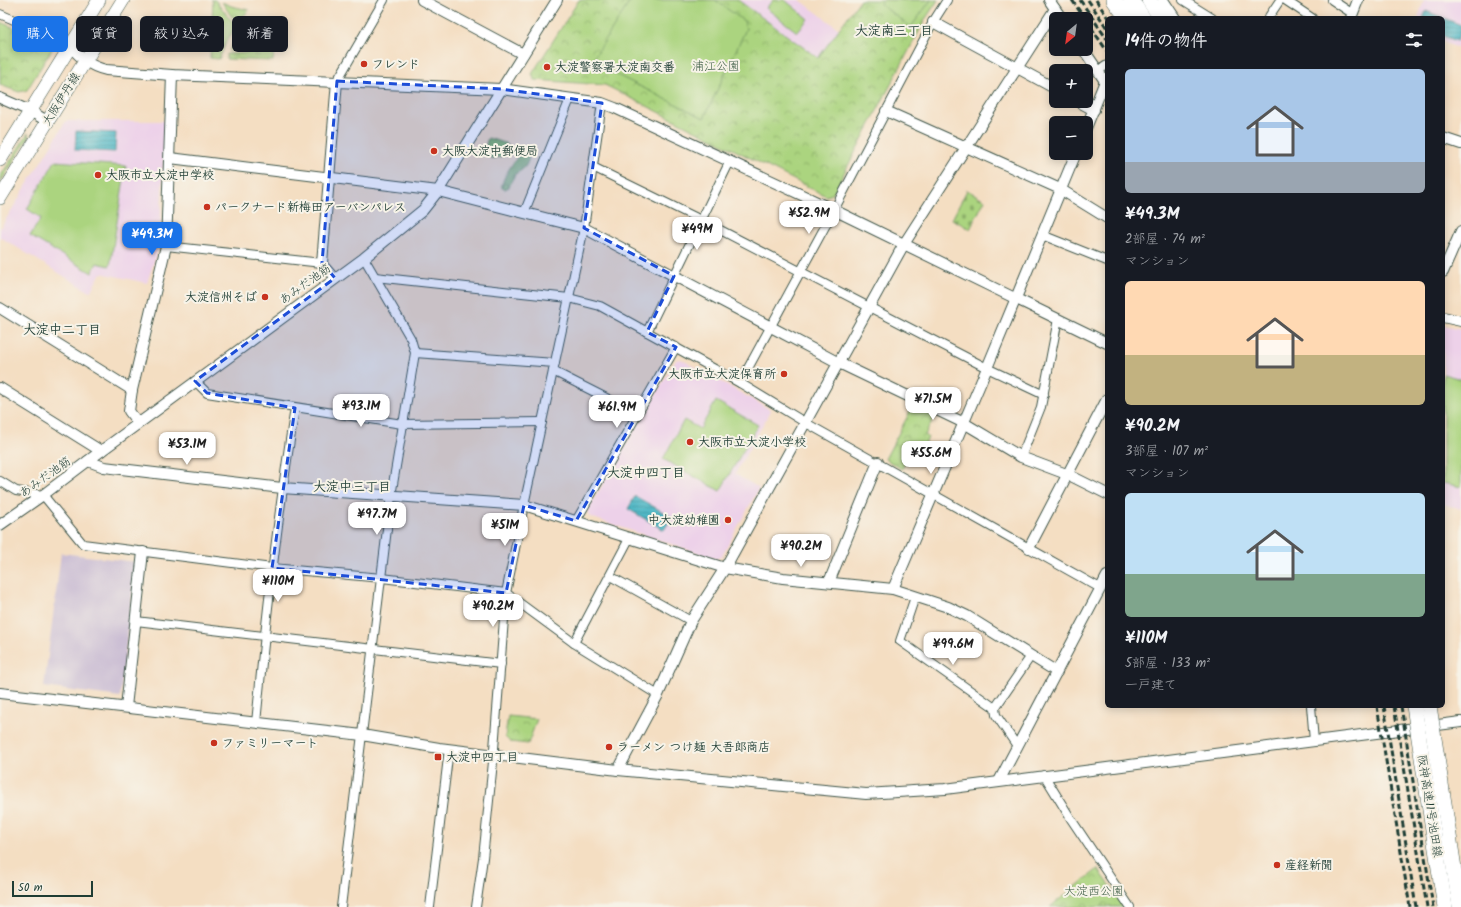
<!DOCTYPE html>
<html lang="ja">
<head>
<meta charset="utf-8">
<style>
	:root { --surface:#171b24; --page:#20242c; --text:#f1f3f6; --muted:#9ea1a6; --accent:#1a73e8 }
	body { margin:0; font-family:Kalam,"Klee One",sans-serif; background:var(--page); color:var(--text); height:100vh; display:flex; flex-direction:column; font-size:15px; white-space:nowrap }
	* { box-sizing:border-box; margin:0 }
	p { font-size:13px; color:var(--muted) }
	.icon { flex:none; width:22px; height:22px; fill:none; stroke:currentColor; stroke-width:2; stroke-linecap:round; stroke-linejoin:round }
	.map { position:relative; flex:1; overflow:hidden }
	.drawer { position:absolute; left:1105px; top:16px; width:340px; height:692px; display:flex; flex-direction:column; background:var(--surface); border-radius:6px; box-shadow:0 2px 10px #0003 }
	.drawer>* { flex:none }
	.top-card { position:absolute; left:12px; top:16px; width:380px; height:36px; display:flex; gap:8px }
	.needle { width:26px; rotate:209deg }
	.buttons { position:absolute; left:1049px; top:12px; display:grid; gap:8px }
	.buttons a { display:grid; place-items:center; width:44px; height:44px; border-radius:6px; background:var(--surface); box-shadow:0 2px 10px #0003; font-size:20px }
	.scale { position:absolute; left:12px; bottom:10px; width:81px; box-sizing:border-box; padding-left:4px; border:2px solid #1f3d34; border-top:0; font-size:11px; line-height:14px; white-space:nowrap; color:#1f3d34; -webkit-text-stroke:3px #f7f3e8; paint-order:stroke }
	.price { position:absolute; translate:-50% -34px; padding:0 9px; border-radius:8px; background:#fff; color:#222; font-size:13px; line-height:26px; filter:drop-shadow(0 1px 2px #0008) }
	.price::after { content:''; position:absolute; left:50%; top:24px; width:12px; height:9px; margin-left:-6px; background:inherit; clip-path:polygon(0 0,100% 0,50% 100%) }
	.price.active { background:var(--accent); color:#fff }
	ul { padding:0; list-style:none }
	li { display:grid; align-content:center; gap:8px; height:212px; padding:0 20px }
	li span { display:grid; place-items:center; height:124px; border-radius:6px; color:#555 }
	li>.icon { margin-inline-start:auto }
	span .icon { width:72px; height:72px; fill:#fffc; stroke-width:1 }
	li b { font-size:17px }
	h2 { display:flex; justify-content:space-between; align-items:center; height:48px; padding:0 20px; font-size:17px }
	.pill { padding:0 14px; border-radius:6px; background:var(--surface); box-shadow:0 2px 10px #0003; font-size:14px; line-height:36px }
	.pill.active { background:var(--accent); color:#fff }
	.map>svg:first-child { display:block }
	.built { fill:#edd1e9 }
	.industrial { fill:#ccbfd4 }
	.grass { fill:url(#grass-tufts); stroke:#65885a }
	.forest { fill:url(#forest-crowns); stroke:#547a51 }
	.cemetery { fill:url(#cemetery-stones); stroke:#65885a }
	.park { fill:url(#park-crowns); stroke:#65885a }
	.pitch { fill:#abd47f; stroke:#65885a }
	.water { fill:url(#water-rules); stroke:#347a7c }
	.lines { fill:none; stroke-linecap:round; stroke-linejoin:round }
	.minor-casing { stroke:#3f5549; stroke-width:10 }
	.tertiary-casing { stroke:#3f5549; stroke-width:12 }
	.primary-casing { stroke:#3f5549; stroke-width:14 }
	.motorway-casing { stroke:#3f5549; stroke-width:16 }
	.minor { stroke:#fff; stroke-width:8 }
	.tertiary { stroke:#fff; stroke-width:10 }
	.primary { stroke:#fff; stroke-width:13 }
	.motorway { stroke:#fff; stroke-width:15 }
	.rail { stroke:#1f3d34; stroke-width:3; stroke-dasharray:6 3; stroke-linecap:butt }
	.motorway-bridge-casing { stroke:#3f5549; stroke-width:16; stroke-linecap:butt }
	.motorway-bridge { stroke:#fff; stroke-width:15 }
	.marked { fill:#1d4ed8; fill-opacity:0.2; stroke:#1d4ed8; stroke-width:3; stroke-dasharray:8 5; stroke-linejoin:round }
	.poi-dot { fill:#c8321e; stroke:#f7f3e8; stroke-width:1.5 }
	.labels { text-anchor:middle; stroke-width:4; stroke-linejoin:round; paint-order:stroke }
	.poi-label { font-size:12px; font-weight:bold; fill:#1f3d34; stroke:#f7f3e8; text-anchor:start }
	.park-label { font-size:12px; fill:#3b5b43; stroke:#f7f3e8 }
	.street-label { font-size:12px; fill:#1f3d34; stroke:#f7f3e8 }
	.neighbourhood-label { font-size:13px; font-weight:bold; fill:#1f3d34; stroke:#f7f3e8 }
</style>
</head>
<body>
<div class="map">
<svg width="1461" height="907" viewBox="0 0 1461 907">
	<defs>
		<pattern id="grass-tufts" width="24" height="20" patternUnits="userSpaceOnUse"><rect width="24" height="20" fill="#abd47f"/><path d="M3 7l-1-3M5 7V3M7 7l1-3M15 17l-1-3M17 17v-4M19 17l1-3" fill="none" stroke="#8bad69"/></pattern>
		<pattern id="forest-crowns" width="20" height="18" patternUnits="userSpaceOnUse"><rect width="20" height="18" fill="#88b66e"/><path d="M2 6a3 3 0 1 1 6 0M12 15a3 3 0 1 1 6 0" fill="none" stroke="#6f955b"/></pattern>
		<pattern id="cemetery-stones" width="16" height="16" patternUnits="userSpaceOnUse"><rect width="16" height="16" fill="#abd47f"/><path d="M2 7V4a2 2 0 0 1 4 0v3zM10 15v-3a2 2 0 0 1 4 0v3z" fill="#8bad69"/></pattern>
		<pattern id="park-crowns" width="20" height="18" patternUnits="userSpaceOnUse"><rect width="20" height="18" fill="#abd47f"/><path d="M2 6a3 3 0 1 1 6 0M12 15a3 3 0 1 1 6 0" fill="none" stroke="#8bad69"/></pattern>
		<pattern id="water-rules" width="6" height="5" patternUnits="userSpaceOnUse"><rect width="6" height="5" fill="#49b6c5"/><path d="M0 2.5h6" fill="none" stroke="#3c95a1"/></pattern>
	</defs>
	<rect width="100%" height="100%" fill="#f7f3e8"/>
	<filter id="ink" filterUnits="userSpaceOnUse"><feTurbulence type="fractalNoise" baseFrequency=".025" numOctaves="2"/><feDisplacementMap in="SourceGraphic" scale="8" xChannelSelector="R" yChannelSelector="G"/><feConvolveMatrix kernelMatrix="1 2 1 2 8 2 1 2 1" color-interpolation-filters="sRGB"/></filter>
	<filter id="wash" filterUnits="userSpaceOnUse"><feTurbulence type="fractalNoise" baseFrequency=".012" numOctaves="4" result="noise"/><feDisplacementMap in="SourceGraphic" scale="16" xChannelSelector="R" yChannelSelector="G"/><feGaussianBlur stdDeviation="0.9" result="paint"/><feColorMatrix in="noise" values="0 0 0 0 0 0 0 0 0 0 0 0 0 0 0 0 0 1.4 0 .05"/><feComposite in="paint" operator="in"/></filter>
	<g filter="url(#wash)">
		<rect width="100%" height="100%" fill="#f4dec2"/>
		<g class="built">
			<path d="M 738,0 L 800,0 L 839,29 L 818,58 Z"/>
			<path d="M 1424,0 L 1461,0 L 1461,49 L 1443,42 L 1443,18 L 1418,18 Z"/>
			<path d="M 66,121 L 166,121 L 159,246 L 147,283 L 101,273 L 90,292 L 0,237 L 0,229 Z"/>
			<path d="M 1443,325 L 1461,329 L 1461,509 L 1443,504 Z"/>
			<path d="M 681,359 L 771,410 L 735,474 L 759,488 L 722,556 L 716,559 L 590,517 L 587,511 L 676,360 Z"/>
		</g>
		<path class="industrial" d="M 61,553 L 136,562 L 120,697 L 44,687 Z"/>
		<g class="grass">
			<path d="M 211,0 L 215,0 L 235,25 L 235,28 L 226,42 L 219,59 L 210,58 L 213,1 Z"/>
			<path d="M 222,2 L 231,6 L 249,10 L 238,22 L 231,16 Z"/>
			<path d="M 239,32 L 242,32 L 257,44 L 257,46 L 243,50 L 229,51 Z"/>
			<path d="M 263,47 L 274,53 L 273,61 L 226,59 L 227,54 L 244,53 Z"/>
			<path d="M 28,133 L 29,137 L 0,183 L 0,177 Z"/>
		</g>
		<g class="forest">
			<path d="M 488,138 L 505,143 L 512,150 L 510,154 L 492,159 C 486,153 484,146 488,138 Z"/>
			<path d="M 525,152 L 529,156 C 528,166 523,170 515,174 L 509,187 L 505,189 L 502,188 C 500,181 515,159 521,153 Z"/>
		</g>
		<path class="cemetery" d="M 967,190 L 985,200 L 970,229 L 952,219 Z"/>
		<g class="park">
			<path d="M 579,0 L 738,0 L 818,58 L 860,0 L 938,0 L 926,18 L 833,194 L 826,196 L 605,85 L 535,80 L 532,74 Z"/>
			<path d="M 0,22 L 50,43 L 52,49 L 27,90 L 19,92 L 0,85 Z"/>
			<path d="M 913,406 L 935,416 L 925,435 L 928,437 L 921,456 L 912,452 L 902,469 L 885,459 Z"/>
			<path d="M 508,716 L 537,719 L 528,744 L 510,742 L 505,737 Z"/>
			<path d="M 1098,869 L 1126,907 L 1050,907 Z"/>
		</g>
		<g class="pitch">
			<path d="M 631,0 L 715,0 L 744,21 L 746,29 L 704,118 L 597,65 L 595,56 Z"/>
			<path d="M 773,0 L 785,0 L 808,19 L 797,32 L 766,8 Z"/>
			<path d="M 883,0 L 931,0 L 911,27 L 880,4 Z"/>
			<path d="M 55,161 L 126,166 L 110,266 L 97,263 L 92,273 L 30,236 L 41,218 L 27,209 Z"/>
			<path d="M 1443,374 L 1461,379 L 1461,487 L 1443,483 Z"/>
			<path d="M 716,401 L 758,425 L 720,491 L 663,459 L 684,420 L 700,429 Z"/>
		</g>
		<g class="water">
			<path d="M 1426,11 L 1461,25 L 1461,31 L 1457,41 L 1443,36 L 1443,18 L 1423,18 Z"/>
			<path d="M 76,131 L 116,133 L 115,152 L 75,150 Z"/>
			<path d="M 635,496 L 672,517 L 664,530 L 628,509 Z"/>
		</g>
	</g>
	<g filter="url(#ink)">
		<g class="lines">
			<defs>
				<g id="minor">
					<path d="M 1183,0 L 1212,18"/>
					<path d="M 1285,0 L 1312,18"/>
					<path d="M 1332,0 L 1353,14"/>
					<path d="M 0,14 L 60,40 L 70,46"/>
					<path d="M 1268,18 L 1280,0"/>
					<path d="M 1098,71 L 1107,65"/>
					<path d="M 337,81 L 384,0"/>
					<path d="M 593,167 L 701,220 L 987,368 L 1044,395"/>
					<path d="M 524,213 L 570,99"/>
					<path d="M 1042,235 L 1107,261"/>
					<path d="M 166,246 L 322,263 L 335,278"/>
					<path d="M 375,277 L 569,298 L 600,306 L 740,383 L 806,423 L 1100,588"/>
					<path d="M 647,332 L 730,161"/>
					<path d="M 415,353 L 555,363"/>
					<path d="M 553,371 L 638,414"/>
					<path d="M 195,381 L 207,393 L 402,424 L 542,422"/>
					<path d="M 740,383 L 834,210 L 933,22 L 947,0"/>
					<path d="M 1021,457 L 1041,407 L 1058,319"/>
					<path d="M 0,481 L 16,491 L 43,495 L 83,544 L 272,568 L 382,578 L 506,593 L 574,643 L 658,695"/>
					<path d="M 576,521 L 676,347"/>
					<path d="M 610,576 L 691,621"/>
					<path d="M 915,597 L 900,641 L 995,708"/>
					<path d="M 136,621 L 501,664"/>
					<path d="M 574,643 L 630,537"/>
					<path d="M 1311,706 L 1314,741"/>
					<path d="M 256,723 C 266,618 278,513 295,408"/>
					<path d="M 1017,746 L 996,715 L 995,708 L 1031,656"/>
					<path d="M 1044,775 L 1071,819 L 1130,907"/>
					<path d="M 341,907 L 391,496 L 415,353 L 411,339 L 364,258"/>
					<path d="M 430,907 L 449,749"/>
					<path d="M 476,907 L 483,858 L 493,762 L 506,593 L 524,505 L 584,228 L 602,103"/>
				</g>
				<g id="tertiary">
					<path d="M 422,0 L 523,54"/>
					<path d="M 1049,0 L 1062,19"/>
					<path d="M 1163,0 L 1175,18"/>
					<path d="M 1351,18 L 1358,0"/>
					<path d="M 933,22 L 1056,89"/>
					<path d="M 70,46 C 81,58 89,66 106,70 L 172,75 L 501,89 L 602,103 L 615,108 L 834,210 L 1107,343"/>
					<path d="M 1083,49 L 1107,84"/>
					<path d="M 0,98 L 30,111 L 47,121"/>
					<path d="M 1077,101 L 1094,110"/>
					<path d="M 886,111 L 1060,189 L 1107,218"/>
					<path d="M 1086,128 L 1105,81"/>
					<path d="M 1443,138 L 1461,144"/>
					<path d="M 170,158 L 438,191 L 584,228 L 839,363 L 964,423 L 1021,457 L 1069,475 L 1107,494"/>
					<path d="M 322,263 L 337,81"/>
					<path d="M 1443,272 L 1461,231"/>
					<path d="M 0,308 L 132,390"/>
					<path d="M 1443,317 L 1461,321"/>
					<path d="M 0,388 L 101,451"/>
					<path d="M 138,423 L 129,411 L 132,390 L 166,246 L 172,75"/>
					<path d="M 88,461 L 104,467 L 282,488 L 524,505 L 725,568 L 783,578 L 893,589 L 948,607 L 967,616 L 1057,672"/>
					<path d="M 0,525 L 43,495 L 101,451 L 364,258 L 423,210 L 438,191 L 557,0"/>
					<path d="M 1029,548 L 1107,399"/>
					<path d="M 829,582 L 878,462"/>
					<path d="M 893,589 L 987,368 L 1076,153"/>
					<path d="M 0,693 L 362,735 L 439,748 L 618,770 L 866,794 L 945,789 L 1461,722"/>
					<path d="M 126,707 L 143,552"/>
					<path d="M 618,770 L 658,695 L 691,621 L 725,568 L 904,244 L 1055,9"/>
					<path d="M 999,781 L 1107,576"/>
				</g>
				<g id="primary">
					<path d="M 0,160 L 99,0"/>
					<path d="M 0,198 L 123,0"/>
				</g>
				<g id="motorway">
					<path d="M 1114,0 L 1127,18"/>
					<path d="M 1131,0 L 1143,18"/>
					<path d="M 1149,0 L 1161,18"/>
				</g>
			</defs>
			<use href="#minor" class="minor-casing"/>
			<use href="#tertiary" class="tertiary-casing"/>
			<use href="#primary" class="primary-casing"/>
			<use href="#motorway" class="motorway-casing"/>
			<use href="#minor" class="minor"/>
			<use href="#tertiary" class="tertiary"/>
			<use href="#primary" class="primary"/>
			<use href="#motorway" class="motorway"/>
			<g class="rail">
				<path d="M 1072,0 L 1085,19"/>
				<path d="M 1080,0 L 1107,39"/>
				<path d="M 1088,0 L 1107,28"/>
				<path d="M 1096,0 L 1108,18"/>
				<path d="M 1086,20 L 1107,51"/>
				<path d="M 1377,706 L 1410,907"/>
				<path d="M 1384,706 L 1416,907"/>
				<path d="M 1394,706 L 1427,907"/>
				<path d="M 1401,706 L 1433,907"/>
			</g>
			<defs>
				<g id="motorway-bridge">
					<path d="M 1414,706 L 1445,907"/>
					<path d="M 1429,706 L 1460,907"/>
				</g>
			</defs>
			<use href="#motorway-bridge" class="motorway-bridge-casing"/>
			<use href="#motorway-bridge" class="motorway-bridge"/>
		</g>
	</g>
	<path class="marked" d="M 337,81 L 501,89 L 602,103 L 584,228 L 674,276 L 647,332 L 676,347 L 576,521 L 524,505 L 506,593 L 272,568 L 295,408 L 207,393 L 195,381 L 335,278 L 322,263 Z"/>
	<g class="poi-dot">
		<circle cx="364" cy="64" r="4"/>
		<circle cx="547" cy="67" r="4"/>
		<circle cx="434" cy="151" r="4"/>
		<circle cx="98" cy="175" r="4"/>
		<circle cx="207" cy="207" r="4"/>
		<circle cx="265" cy="297" r="4"/>
		<circle cx="784" cy="374" r="4"/>
		<circle cx="690" cy="442" r="4"/>
		<circle cx="728" cy="520" r="4"/>
		<circle cx="214" cy="743" r="4"/>
		<circle cx="609" cy="747" r="4"/>
		<rect x="434" y="753" width="8" height="8" rx="2"/>
		<circle cx="1277" cy="865" r="4"/>
	</g>
	<g class="labels">
		<g class="poi-label">
			<text x="372" y="68">フレンド</text>
			<text x="555" y="71">大淀警察署大淀南交番</text>
			<text x="442" y="155">大阪大淀中郵便局</text>
			<text x="106" y="179">大阪市立大淀中学校</text>
			<text x="215" y="211">パークナード新梅田アーバンパレス</text>
			<text x="257" y="301" text-anchor="end">大淀信州そば</text>
			<text x="776" y="378" text-anchor="end">大阪市立大淀保育所</text>
			<text x="698" y="446">大阪市立大淀小学校</text>
			<text x="720" y="524" text-anchor="end">中大淀幼稚園</text>
			<text x="222" y="747">ファミリーマート</text>
			<text x="617" y="751">ラーメン つけ麺 大吾郎商店</text>
			<text x="446" y="761">大淀中四丁目</text>
			<text x="1285" y="869">産経新聞</text>
		</g>
		<g class="park-label">
			<text x="716" y="70">浦江公園</text>
			<text x="1094" y="895">大淀西公園</text>
		</g>
		<g class="street-label">
			<text transform="translate(61 99) rotate(-58)" y="4">大阪伊丹線</text>
			<text transform="translate(305 284) rotate(-36)" y="4">あみだ池筋</text>
			<text transform="translate(45 477) rotate(-36)" y="4">あみだ池筋</text>
			<text transform="translate(1430 806) rotate(81)" y="4">阪神高速11号池田線</text>
		</g>
		<g class="neighbourhood-label">
			<text x="894" y="35">大淀南三丁目</text>
			<text x="62" y="334">大淀中二丁目</text>
			<text x="646" y="477">大淀中四丁目</text>
			<text x="352" y="491">大淀中三丁目</text>
		</g>
	</g>
</svg>
<div class="buttons">
<a><svg class="needle" viewBox="-14 -14 28 28"><path d="M0-13l5 13h-10z" fill="#e53935"/><path d="M0 13l5-13h-10z" fill="#9ea1a6"/></svg></a>
<a>+</a>
<a>−</a>
</div>
<div class="scale">50 m</div>
<b class="price" style="left:809px;top:235px">¥52.9M</b>
<b class="price" style="left:697px;top:251px">¥49M</b>
<b class="price active" style="left:152px;top:256px">¥49.3M</b>
<b class="price" style="left:933px;top:421px">¥71.5M</b>
<b class="price" style="left:361px;top:428px">¥93.1M</b>
<b class="price" style="left:617px;top:429px">¥61.9M</b>
<b class="price" style="left:187px;top:466px">¥53.1M</b>
<b class="price" style="left:931px;top:475px">¥55.6M</b>
<b class="price" style="left:377px;top:536px">¥97.7M</b>
<b class="price" style="left:505px;top:547px">¥51M</b>
<b class="price" style="left:801px;top:568px">¥90.2M</b>
<b class="price" style="left:278px;top:603px">¥110M</b>
<b class="price" style="left:493px;top:628px">¥90.2M</b>
<b class="price" style="left:953px;top:666px">¥99.6M</b>
<div class="top-card">
<a class="pill active">購入</a>
<a class="pill">賃貸</a>
<a class="pill">絞り込み</a>
<a class="pill">新着</a>
</div>
<section class="drawer">
<h2>14件の物件<svg class="icon" aria-label="filters" viewBox="0 0 24 24"><path d="M4 7h16M4 17h16"/><circle cx="9" cy="7" r="2"/><circle cx="15" cy="17" r="2"/></svg></h2>
<ul>
<li><span style="background:linear-gradient(#a9c7e8 75%,#9aa5b1 0)"><svg class="icon" aria-label="home" viewBox="0 0 24 24"><path d="M3 11l9-7 9 7M6 9v11h12V9"/></svg></span><div><b>¥49.3M</b><p>2部屋 · 74 m²</p><p>マンション</p></div></li>
<li><span style="background:linear-gradient(#ffd9b3 60%,#c2b280 0)"><svg class="icon" aria-label="home" viewBox="0 0 24 24"><path d="M3 11l9-7 9 7M6 9v11h12V9"/></svg></span><div><b>¥90.2M</b><p>3部屋 · 107 m²</p><p>マンション</p></div></li>
<li><span style="background:linear-gradient(#bfe0f5 65%,#7fa58c 0)"><svg class="icon" aria-label="home" viewBox="0 0 24 24"><path d="M3 11l9-7 9 7M6 9v11h12V9"/></svg></span><div><b>¥110M</b><p>5部屋 · 133 m²</p><p>一戸建て</p></div></li>
</ul>
</section>
</div>
</body>
</html>
